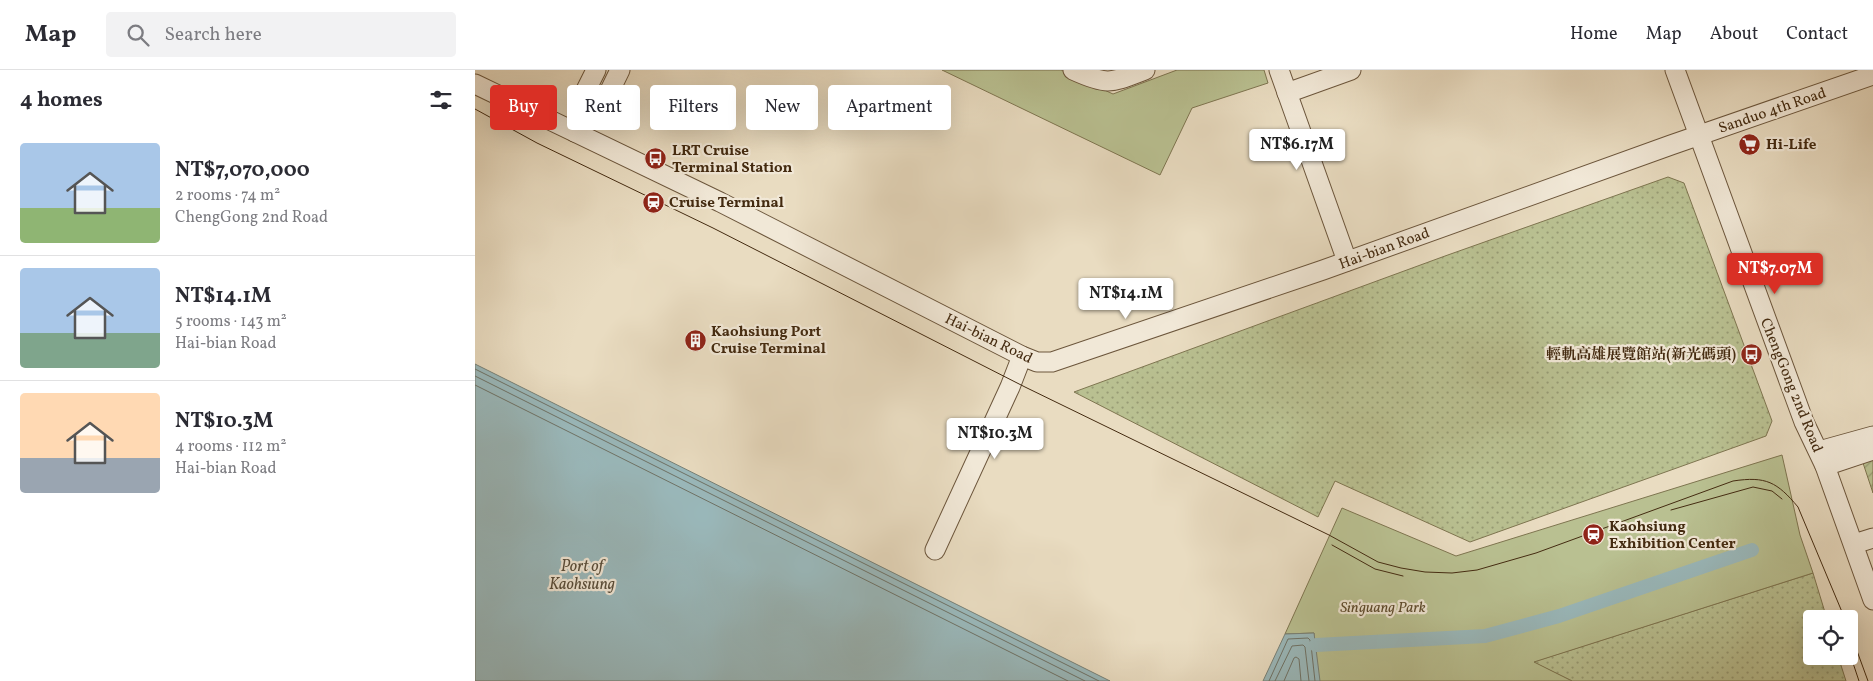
<!DOCTYPE html>
<html lang="en">
<head>
<meta charset="utf-8">
<style>
	:root { --surface:#fff; --page:#f2f2f3; --text:#2b2b33; --muted:#7c7c81; --line:#e1e1e2; --accent:#d93025 }
	body { margin:0; font-family:Vollkorn,"Noto Serif TC",serif; background:var(--page); color:var(--text); height:100vh; display:flex; flex-direction:column; font-size:19px; white-space:nowrap }
	* { box-sizing:border-box; margin:0 }
	p { font-size:16px; color:var(--muted) }
	.icon { flex:none; width:28px; height:28px; fill:none; stroke:currentColor; stroke-width:2; stroke-linecap:round; stroke-linejoin:round }
	.map { position:relative; flex:1; overflow:hidden }
	.drawer { display:flex; flex-direction:column; background:var(--surface); width:475px }
	.drawer>* { flex:none }
	.guide { position:absolute; left:15px; top:15px; width:475px; height:45px; display:flex; gap:10px }
	.tools { position:absolute; left:1328px; top:540px; display:grid; gap:10px }
	.tools a { display:grid; place-items:center; width:55px; height:55px; border-radius:5px; background:var(--surface); box-shadow:0 5px 20px #0002; font-size:25px }
	.price { position:absolute; translate:-50% -42px; padding:0 11px; border-radius:5px; background:#fff; color:#222; font-size:16px; line-height:32px; filter:drop-shadow(0 1px 2px #0008) }
	.price::after { content:''; position:absolute; left:50%; top:30px; width:15px; height:11px; margin-left:-8px; background:inherit; clip-path:polygon(0 0,100% 0,50% 100%) }
	.price.current { background:var(--accent); color:#fff }
	ul { padding:0; list-style:none }
	li { display:flex; align-items:center; gap:15px; height:125px; padding:0 20px }
	li+li { border-top:1px solid var(--line) }
	li span { display:grid; place-items:center; flex:none; width:140px; height:100px; border-radius:5px; color:#555 }
	li>.icon { margin-inline-start:auto }
	span .icon { width:60px; height:60px; fill:#fffc; stroke-width:1 }
	li b { font-size:21px }
	h2 { display:flex; justify-content:space-between; align-items:center; height:60px; padding:0 20px; font-size:21px }
	.chip { padding:0 18px; border-radius:5px; background:var(--surface); box-shadow:0 5px 20px #0002; font-size:18px; line-height:45px }
	.chip.current { background:var(--accent); color:#fff }
	header { display:flex; align-items:center; gap:30px; box-sizing:border-box; height:70px; padding:0 25px; background:var(--surface); border-bottom:1px solid var(--line) }
	header strong { font-size:24px }
	nav { display:flex; gap:28px; margin-inline-start:auto; font-size:18px }
	.search { width:350px; height:45px; background:var(--page); display:flex; align-items:center; gap:12px; box-sizing:border-box; padding:0 18px; border-radius:5px; color:var(--muted); font-size:19px }
	main { display:flex; flex:1; min-height:0 }
	.map>svg:first-child { display:block }
	.grass { fill:url(#grass-dots); stroke:#7e7550 }
	.park { fill:#b9c091; stroke:#7e7550 }
	.garden { fill:url(#garden-furrows); stroke:#7e7550 }
	.water { fill:#9ab9bc; stroke:#778077 }
	.lines { fill:none; stroke-linecap:round; stroke-linejoin:round }
	.shore { stroke:#6e7266; stroke-width:1 }
	.canal { stroke:#9ab9bc; stroke-width:14 }
	.minor-casing { stroke:#6c563c; stroke-width:21 }
	.minor { stroke:#f1e8d7; stroke-width:19 }
	.tram { stroke:#432a10; stroke-width:1 }
	.labels { text-anchor:middle; stroke-width:4.5; stroke-linejoin:round; paint-order:stroke }
	.street-label { font-size:15px; fill:#432a10; stroke:#f1e8d7 }
	.poi-label { font-size:15px; font-weight:bold; fill:#432a10; stroke:#f1e8d7; text-anchor:start }
	.park-label { font-size:15px; font-style:italic; fill:#5b482a; stroke:#f1e8d7 }
	.water-label { font-size:16px; font-style:italic; fill:#594e3b; stroke:#f1e8d7 }
</style>
</head>
<body>
<header>
<strong>Map</strong>
<div class="search"><svg class="icon" aria-label="search" viewBox="0 0 24 24"><circle cx="10" cy="10" r="6"/><path d="M15 15l6 6"/></svg>Search here</div>
<nav><a>Home</a><a>Map</a><a>About</a><a>Contact</a></nav>
</header>
<main>
<section class="drawer">
<h2>4 homes<svg class="icon" aria-label="filters" viewBox="0 0 24 24"><path d="M4 7h16M4 17h16"/><circle cx="9" cy="7" r="2"/><circle cx="15" cy="17" r="2"/></svg></h2>
<ul>
<li><span style="background:linear-gradient(#a9c7e8 65%,#8fb573 0)"><svg class="icon" aria-label="home" viewBox="0 0 24 24"><path d="M3 11l9-7 9 7M6 9v11h12V9"/></svg></span><div><b>NT$7,070,000</b><p>2 rooms · 74 m²</p><p>ChengGong 2nd Road</p></div></li>
<li><span style="background:linear-gradient(#a9c7e8 65%,#7fa58c 0)"><svg class="icon" aria-label="home" viewBox="0 0 24 24"><path d="M3 11l9-7 9 7M6 9v11h12V9"/></svg></span><div><b>NT$14.1M</b><p>5 rooms · 143 m²</p><p>Hai-bian Road</p></div></li>
<li><span style="background:linear-gradient(#ffd9b3 65%,#9aa5b1 0)"><svg class="icon" aria-label="home" viewBox="0 0 24 24"><path d="M3 11l9-7 9 7M6 9v11h12V9"/></svg></span><div><b>NT$10.3M</b><p>4 rooms · 112 m²</p><p>Hai-bian Road</p></div></li>
</ul>
</section>
<div class="map">
<svg width="1398" height="611" viewBox="0 0 1398 611">
	<defs>
		<pattern id="grass-dots" width="8" height="8" patternUnits="userSpaceOnUse" patternTransform="scale(1.25)"><rect width="8" height="8" fill="#b9c091"/><path d="M2 2h.1M6 6h.1" fill="none" stroke="#989c75" stroke-width="1.8" stroke-linecap="round"/></pattern>
		<pattern id="garden-furrows" width="10" height="10" patternUnits="userSpaceOnUse" patternTransform="scale(1.25)"><rect width="10" height="10" fill="#b9c091"/><path d="M-1 1l2-2M0 10L10 0M9 11l2-2" fill="none" stroke="#989c75"/></pattern>
	</defs>
	<rect width="100%" height="100%" fill="#e9dcc1"/>
	<filter id="stains"><feTurbulence type="fractalNoise" baseFrequency=".004" numOctaves="4"/><feColorMatrix values="0 0 0 0 .2 0 0 0 0 .09 0 0 0 0 .02 0 0 0 .5 -.17"/></filter>
	<radialGradient id="worn" r=".72"><stop offset=".6" stop-color="#630" stop-opacity="0"/><stop offset="1" stop-color="#630" stop-opacity=".3"/></radialGradient>
	<g class="grass">
		<path d="M 1193,107 L 1209,113 L 1297,351 L 1291,366 L 995,472 L 860,411 L 843,447 L 599,322 L 970,186 Z"/>
		<path d="M 1338,503 L 1352,549 L 1336,549 L 1336,586 L 1363,586 L 1371,611 L 1097,611 L 1058,592 Z"/>
	</g>
	<g class="park">
		<path d="M 467,0 L 586,0 L 638,24 L 702,0 L 789,0 L 793,13 L 717,38 L 685,105 Z"/>
		<path d="M 1307,385 L 1325,465 L 1338,503 L 1059,592 L 1097,611 L 843,611 L 839,563 L 810,564 L 867,438 L 981,486 Z"/>
	</g>
	<path class="garden" d="M 1398,389 L 1398,423 L 1388,393 Z"/>
	<g class="water">
		<path d="M 0,294 L 635,611 L 0,611 Z"/>
		<path d="M 839,563 L 845,611 L 788,611 L 810,564 Z"/>
	</g>
	<g class="lines">
		<g class="shore">
			<path d="M 0,299 L 624,611"/>
			<path d="M 0,306 L 610,611"/>
			<path d="M 0,315 L 593,611"/>
			<path d="M 794,611 L 813,569 L 833,568 L 835,570 L 836,575 L 840,611"/>
			<path d="M 800,611 L 817,576 L 828,575 L 830,577 L 834,611"/>
			<path d="M 809,611 L 819,588 L 821,587 L 824,589 L 826,611"/>
		</g>
		<path class="canal" d="M 841,575 L 1010,566 L 1084,546 L 1277,480"/>
		<defs>
			<g id="minor">
				<path d="M 598,0 C 633,16 636,13 670,0"/>
				<path d="M 804,0 L 872,191"/>
				<path d="M 1200,0 L 1329,352 L 1350,396 L 1398,530"/>
				<path d="M 0,14 L 245,132 L 547,286 L 562,292 L 577,292 L 848,200 L 1196,75 L 1398,5"/>
				<path d="M 812,23 L 876,0"/>
				<path d="M 100,62 L 126,39 L 145,0"/>
				<path d="M 100,62 L 108,26 L 121,0"/>
				<path d="M 1344,381 L 1398,366"/>
				<path d="M 1350,396 L 1398,380"/>
				<path d="M 1379,474 L 1398,468"/>
				<path d="M 460,480 L 535,317 L 547,286"/>
			</g>
		</defs>
		<use href="#minor" class="minor-casing"/>
		<use href="#minor" class="minor"/>
		<g class="tram">
			<path d="M 0,39 L 62,73 L 238,158 L 550,317 L 854,465 L 903,492 L 926,498 L 950,502 L 977,503 L 1002,500 L 1061,483 L 1258,411 C 1291,406 1302,412 1323,437 L 1370,549"/>
			<path d="M 1196,440 L 1278,417 L 1297,421 L 1307,429"/>
			<path d="M 857,475 L 900,499 L 928,506"/>
			<path d="M 1374,559 L 1393,611"/>
			<path d="M 1374,581 L 1384,611"/>
		</g>
	</g>
	<defs>
		<symbol id="supermarket-disc" viewBox="-11 -11 22 22"><circle r="9.5" fill="#8f2418" stroke="#f1e8d7"/><path d="M-6-5.5h2.5l.6 2H6L4.5 2H-2.5L-4.4-4H-6ZM-1.5 3.2a1.3 1.3 0 1 0 .1 0ZM3 3.2a1.3 1.3 0 1 0 .1 0Z" fill="#fff"/></symbol>
		<symbol id="bus-disc" viewBox="-11 -11 22 22"><circle r="9.5" fill="#8f2418" stroke="#f1e8d7"/><path d="M-5-6H5V4H4V6H2V4H-2V6H-4V4H-5ZM-3.5-4V0h7V-4ZM-3.5 1.2v1.5H-2V1.2ZM2 1.2v1.5H3.5V1.2Z" fill="#fff"/></symbol>
		<symbol id="station-disc" viewBox="-11 -11 22 22"><circle r="9.5" fill="#8f2418" stroke="#f1e8d7"/><path d="M-3-6H3Q5-6 5-4V2Q5 4 3 4L4.5 6H3L1.5 4h-3L-3 6H-4.5L-3 4Q-5 4-5 2V-4Q-5-6-3-6ZM-3.5-4v3h7v-3ZM-3.5 1v1.5H-2V1ZM2 1v1.5H3.5V1Z" fill="#fff"/></symbol>
		<symbol id="building-disc" viewBox="-11 -11 22 22"><circle r="9.5" fill="#8f2418" stroke="#f1e8d7"/><path d="M-4-6H4V6H1V3H-1V6H-4ZM-2.5-4.3h1.7v1.8h-1.7ZM.8-4.3h1.7v1.8H.8ZM-2.5-1h1.7V.8h-1.7ZM.8-1h1.7V.8H.8Z" fill="#fff"/></symbol>
	</defs>
	<g fill-rule="evenodd">
		<use href="#supermarket-disc" x="1262" y="62" width="25" height="25"/>
		<use href="#bus-disc" x="168" y="76" width="25" height="25"/>
		<use href="#station-disc" x="166" y="120" width="25" height="25"/>
		<use href="#building-disc" x="208" y="258" width="25" height="25"/>
		<use href="#bus-disc" x="1264" y="272" width="25" height="25"/>
		<use href="#station-disc" x="1106" y="452" width="25" height="25"/>
	</g>
	<g class="labels">
		<g class="street-label">
			<text transform="translate(1297 40) rotate(-19)" y="5">Sanduo 4th Road</text>
			<text transform="translate(909 178) rotate(-20)" y="5">Hai-bian Road</text>
			<text transform="translate(514 268) rotate(26)" y="5">Hai-bian Road</text>
			<text transform="translate(1317 315) rotate(68)" y="5">ChengGong 2nd Road</text>
		</g>
		<g class="poi-label">
			<text x="1291" y="79">Hi-Life</text>
			<text x="197" y="85">LRT Cruise<tspan x="197" dy="17">Terminal Station</tspan></text>
			<text x="194" y="137">Cruise Terminal</text>
			<text x="236" y="266">Kaohsiung Port<tspan x="236" dy="17">Cruise Terminal</tspan></text>
			<text x="1261" y="289" text-anchor="end">輕軌高雄展覽館站(新光碼頭)</text>
			<text x="1134" y="461">Kaohsiung<tspan x="1134" dy="17">Exhibition Center</tspan></text>
		</g>
		<g class="park-label">
			<text x="908" y="542">Sin'guang Park</text>
		</g>
		<g class="water-label">
			<text x="107" y="501">Port of<tspan x="107" dy="18">Kaohsiung</tspan></text>
		</g>
	</g>
	<rect width="100%" height="100%" filter="url(#stains)"/>
	<rect width="100%" height="100%" fill="url(#worn)"/>
</svg>
<div class="tools">
<a><svg class="icon" aria-label="locate" viewBox="0 0 24 24"><circle cx="12" cy="12" r="6"/><path d="M12 2v4M12 18v4M2 12h4M18 12h4"/></svg></a>
</div>
<b class="price" style="left:822px;top:101px">NT$6.17M</b>
<b class="price current" style="left:1300px;top:225px">NT$7.07M</b>
<b class="price" style="left:651px;top:250px">NT$14.1M</b>
<b class="price" style="left:520px;top:390px">NT$10.3M</b>
<div class="guide">
<a class="chip current">Buy</a>
<a class="chip">Rent</a>
<a class="chip">Filters</a>
<a class="chip">New</a>
<a class="chip">Apartment</a>
</div>
</div>
</main>
</body>
</html>
